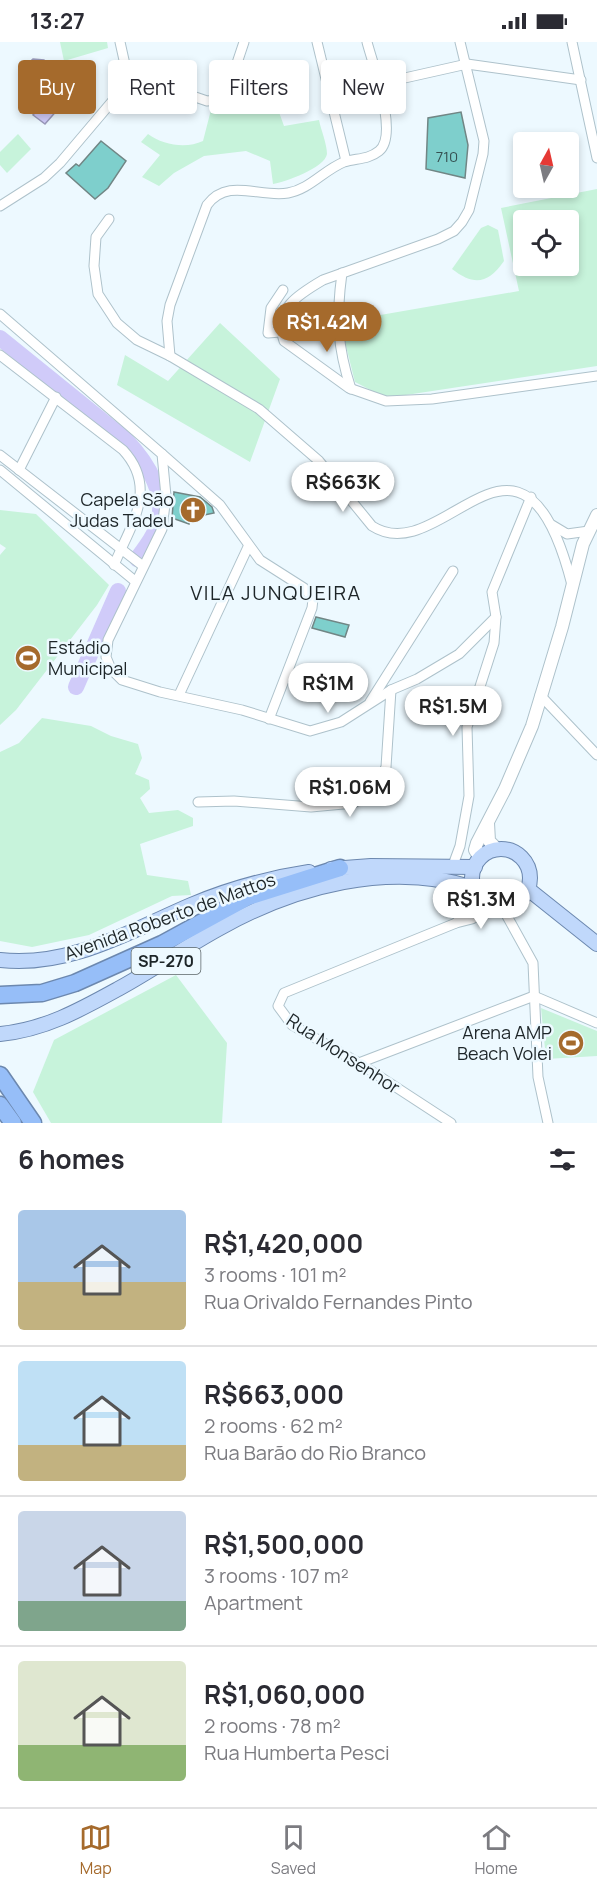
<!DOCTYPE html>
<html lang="en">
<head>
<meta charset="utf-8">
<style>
	:root { --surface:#fff; --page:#f7f7f7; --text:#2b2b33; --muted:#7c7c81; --line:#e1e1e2; --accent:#a56a2c }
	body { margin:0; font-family:Manrope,sans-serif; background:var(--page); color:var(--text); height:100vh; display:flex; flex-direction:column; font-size:22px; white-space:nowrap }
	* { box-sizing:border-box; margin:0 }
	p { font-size:20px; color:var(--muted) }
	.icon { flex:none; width:33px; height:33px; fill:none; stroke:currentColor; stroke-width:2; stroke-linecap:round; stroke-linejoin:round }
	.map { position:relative; height:1081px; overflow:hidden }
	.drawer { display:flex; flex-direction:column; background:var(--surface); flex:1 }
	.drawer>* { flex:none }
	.guide { position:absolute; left:18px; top:18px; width:561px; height:54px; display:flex; gap:12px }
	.needle { width:39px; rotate:8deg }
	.buttons { position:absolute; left:513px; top:90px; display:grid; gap:12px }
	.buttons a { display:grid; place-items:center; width:66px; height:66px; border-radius:6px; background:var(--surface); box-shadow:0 3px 9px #0003; font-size:30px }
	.price { position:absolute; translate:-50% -51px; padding:0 14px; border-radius:21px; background:#fff; color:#222; font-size:20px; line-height:39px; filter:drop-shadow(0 2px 3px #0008) }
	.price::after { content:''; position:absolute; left:50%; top:36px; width:18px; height:14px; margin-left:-9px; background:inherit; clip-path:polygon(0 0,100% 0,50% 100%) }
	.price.current { background:var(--accent); color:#fff }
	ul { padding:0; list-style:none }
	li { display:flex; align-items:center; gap:18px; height:150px; padding:0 18px }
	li+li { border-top:2px solid var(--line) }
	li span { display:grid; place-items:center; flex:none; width:168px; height:120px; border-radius:6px; color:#555 }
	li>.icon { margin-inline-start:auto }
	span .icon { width:72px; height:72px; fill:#fffc; stroke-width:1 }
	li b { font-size:26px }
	h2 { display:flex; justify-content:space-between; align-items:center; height:72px; padding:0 18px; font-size:26px }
	.tag { padding:0 21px; border-radius:6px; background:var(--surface); box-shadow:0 3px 9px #0003; font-size:21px; line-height:54px }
	.tag.current { background:var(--accent); color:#fff }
	.status { display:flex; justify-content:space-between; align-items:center; height:42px; padding:0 30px; background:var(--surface); direction:ltr }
	.status svg { height:16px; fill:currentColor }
	.menu { display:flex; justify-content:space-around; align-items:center; height:84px; border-top:2px solid var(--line); background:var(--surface); font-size:16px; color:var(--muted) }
	.menu a { display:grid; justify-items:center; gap:3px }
	.menu .current { color:var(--accent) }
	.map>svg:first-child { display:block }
	.green { fill:#c7f3db; fill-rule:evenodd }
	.water { fill:#d0cbf9; stroke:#9a99ba; stroke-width:1.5 }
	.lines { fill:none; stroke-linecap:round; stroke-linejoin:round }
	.river { stroke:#d0cbf9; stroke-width:16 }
	.building { fill:#7ecfcc; stroke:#718685; stroke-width:1.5 }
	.street-casing { stroke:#aec2cb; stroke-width:11 }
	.secondary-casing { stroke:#aec2cb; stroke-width:14 }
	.primary-casing { stroke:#6c88af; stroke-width:16 }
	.highway-casing { stroke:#6c88af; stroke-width:19 }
	.street { stroke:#fff; stroke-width:9 }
	.secondary { stroke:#fff; stroke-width:12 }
	.primary { stroke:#c0d8fb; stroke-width:14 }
	.highway { stroke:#96bef8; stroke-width:16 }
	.labels { text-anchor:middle; stroke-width:5; stroke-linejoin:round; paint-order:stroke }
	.number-label { font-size:15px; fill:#355051 }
	.shield { fill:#edf9ff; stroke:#5b6568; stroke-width:1.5 }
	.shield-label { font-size:16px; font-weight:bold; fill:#1d2528 }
	.poi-label { font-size:18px; fill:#1d2528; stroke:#edf9ff; text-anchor:end }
	.street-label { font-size:18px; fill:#1d2528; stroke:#edf9ff }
	.neighbourhood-label { font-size:20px; letter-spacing:1.5px; fill:#1d2528; stroke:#edf9ff }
</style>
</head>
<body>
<div class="status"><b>13:27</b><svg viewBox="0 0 49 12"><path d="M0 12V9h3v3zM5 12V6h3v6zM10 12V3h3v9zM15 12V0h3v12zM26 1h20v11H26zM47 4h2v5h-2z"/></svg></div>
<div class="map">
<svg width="597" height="1081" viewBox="0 0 597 1081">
	<rect width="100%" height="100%" fill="#edf9ff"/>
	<g class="green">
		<path d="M 60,0 L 107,0 L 108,6 L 64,19 Z"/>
		<path d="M 236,48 L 275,59 L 284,84 L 319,78 C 321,88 327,102 327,112 C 325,126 285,140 273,142 L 270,119 L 246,109 L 204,114 L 174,131 L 159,144 L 142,135 L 160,113 L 141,100 L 148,92 C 163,103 186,107 203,99 L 212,64 L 223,62 Z"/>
		<path d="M 18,92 L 31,107 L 7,131 L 0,123 L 0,110 Z"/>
		<path d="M 597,147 L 597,324 L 386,356 L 355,340 L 340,280 L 519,249 L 501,166 ZM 524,178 L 568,178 L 568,224 L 524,224 Z"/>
		<path d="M 488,183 L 498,188 L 504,219 C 488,242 474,244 452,227 L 481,186 Z"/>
		<path d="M 220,281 L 280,337 L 250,420 L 117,343 L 125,313 L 168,339 Z"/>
		<path d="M 0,468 L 36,472 L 109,543 L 97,563 L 16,668 L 0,683 L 0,513 L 6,506 L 0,502 Z"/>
		<path d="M 42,676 L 91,684 L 111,694 L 138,702 L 142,716 L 135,732 L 149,738 L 150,747 L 140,756 L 149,771 L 178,768 L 193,776 L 193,784 L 140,802 L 147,833 L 188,839 L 191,853 L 172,854 L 89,893 L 32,905 L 0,899 L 0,710 L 19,701 Z"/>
		<path d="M 176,933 L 227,1001 L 222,1081 L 51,1081 L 33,1050 L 54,998 Z"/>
		<path d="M 541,966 L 597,989 L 597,1014 L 546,1017 Z"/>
	</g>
	<g class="water">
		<path d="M 33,17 L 44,18 L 50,26 L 46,42 L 33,56 L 23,52 L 26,23 Z"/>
		<path d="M 55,47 L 66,58 L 45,82 L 33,73 Z"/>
	</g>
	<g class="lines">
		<g class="river">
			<path d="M 0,296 L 125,397 C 147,420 171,456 155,489 C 151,499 143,508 137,517"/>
			<path d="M 76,645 L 118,549"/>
		</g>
	</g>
	<g class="building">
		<path d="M 461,70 L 468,103 L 465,136 L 426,127 L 428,76 Z"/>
		<path d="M 101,99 L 126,119 L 108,146 L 95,157 L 66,131 L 76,122 L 79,124 Z"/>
		<path d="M 174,450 L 200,455 L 212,465 L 214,471 L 190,476 L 189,482 L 172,476 Z"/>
		<path d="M 316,575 L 349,583 L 345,595 L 312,586 Z"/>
	</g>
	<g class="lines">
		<defs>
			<g id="street">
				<path d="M 120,0 L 126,27"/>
				<path d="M 317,0 L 346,119"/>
				<path d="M 460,0 L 484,99 L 483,112 L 469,168 L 462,180 L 454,189 L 438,197 L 323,238 C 299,252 272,268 284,299 L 349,346 L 386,359 L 432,357 L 597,334"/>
				<path d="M 572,0 L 597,116"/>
				<circle cx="129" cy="36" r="8"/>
				<path d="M 137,35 L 207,59 L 217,58 L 229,45 L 244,0"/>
				<path d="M 378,42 L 467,22 L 581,38"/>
				<path d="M 0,164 L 44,136 L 60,121 L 126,43"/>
				<path d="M 109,177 L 96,195 L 94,224 L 98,252 L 117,281 L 137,298 L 170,314 L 259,367 L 319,419 L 372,484 C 443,530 521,343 572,543"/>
				<path d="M 342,231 C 336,275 337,304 351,347"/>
				<path d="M 0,272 L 162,412 L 166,454 L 162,487 L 108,598 L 106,615 L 111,627 L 122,638 L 160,650 L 242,668 L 310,689 L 341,680 L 391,648 L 417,637 L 459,612 L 496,575 L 492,550 L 531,455"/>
				<path d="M 280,290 L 268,291 L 271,266 L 283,248"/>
				<path d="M 0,313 L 123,408 C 159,447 130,484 114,523"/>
				<path d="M 170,314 L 167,279 L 170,263 L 207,163 C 228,135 259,156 288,151 C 310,147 324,128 344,120 C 356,116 368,118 379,109 C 399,93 373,23 367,0"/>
				<path d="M 162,412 L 220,463 L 260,518 L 304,546 L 313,557 L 312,566 L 269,677"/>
				<path d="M 0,413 L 143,524"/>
				<path d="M 0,428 L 135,539"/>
				<path d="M 19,428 L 56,355"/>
				<path d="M 552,483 L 567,492 L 589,489"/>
				<path d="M 179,653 L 248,505"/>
				<path d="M 540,653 L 597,713"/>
				<path d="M 370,660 L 453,529"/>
				<path d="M 198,760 L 234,759 L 311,765 L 354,761 L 377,743 L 386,725 L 391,648"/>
				<path d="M 453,823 L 460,804 L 469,754 L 467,685 L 494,601 L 496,575"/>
				<path d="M 502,865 L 533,921 L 538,1035 L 548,1081"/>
				<path d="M 456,881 L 479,854"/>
				<path d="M 359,1021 L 534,954 L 597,981"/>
				<path d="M 451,1081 L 359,1021 L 292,983 L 278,964 L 284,951 L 456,881 L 472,877 L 494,864"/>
			</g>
			<g id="secondary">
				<path d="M 488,781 L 489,799 L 498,808"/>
				<path d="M 480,816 L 475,808 L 477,801 L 505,747 L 532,684 L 562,585 L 583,502 L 597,473"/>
			</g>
			<g id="primary">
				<circle cx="501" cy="836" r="29"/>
				<path d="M 331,827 L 371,824 L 475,825"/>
				<path d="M 528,847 L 597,902"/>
				<path d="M 0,918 C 69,926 130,889 191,863 C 229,847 269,836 309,830"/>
				<path d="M 0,992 C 44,988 80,968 118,947 C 153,928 185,905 220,886 C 295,844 389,819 474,846"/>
			</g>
			<g id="highway">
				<path d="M 0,953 L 42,951 L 75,941 L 162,902 L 248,855 L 340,826"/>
				<path d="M 0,1033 L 33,1081"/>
				<path d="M 0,1063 L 13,1081"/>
			</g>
		</defs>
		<use href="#street" class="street-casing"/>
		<use href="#secondary" class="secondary-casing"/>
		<use href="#primary" class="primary-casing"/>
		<use href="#highway" class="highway-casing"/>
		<use href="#street" class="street"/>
		<use href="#secondary" class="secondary"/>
		<use href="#primary" class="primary"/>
		<use href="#highway" class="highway"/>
	</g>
	<defs>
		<symbol id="church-disc" viewBox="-11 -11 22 22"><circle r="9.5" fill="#a56a2c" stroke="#edf9ff"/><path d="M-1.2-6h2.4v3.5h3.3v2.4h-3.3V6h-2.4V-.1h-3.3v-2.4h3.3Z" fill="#fff"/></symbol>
		<symbol id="stadium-disc" viewBox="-11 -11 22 22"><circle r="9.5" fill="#a56a2c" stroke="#edf9ff"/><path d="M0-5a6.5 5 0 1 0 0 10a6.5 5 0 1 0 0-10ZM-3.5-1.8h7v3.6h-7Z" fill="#fff"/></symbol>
	</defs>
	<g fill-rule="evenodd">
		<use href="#church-disc" x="178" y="453" width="30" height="30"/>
		<use href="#stadium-disc" x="13" y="601" width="30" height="30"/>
		<use href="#stadium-disc" x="556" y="986" width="30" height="30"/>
	</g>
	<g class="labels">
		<g class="number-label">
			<text x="447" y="120">710</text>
		</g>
		<rect class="shield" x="131.5" y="906" width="69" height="26" rx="4.5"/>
		<g class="shield-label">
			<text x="166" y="925">SP-270</text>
		</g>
		<g class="poi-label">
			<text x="174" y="464">Capela São<tspan x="174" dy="21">Judas Tadeu</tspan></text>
			<text x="48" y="612" text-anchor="start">Estádio<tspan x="48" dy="21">Municipal</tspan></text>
			<text x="552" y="997">Arena AMP<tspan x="552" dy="21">Beach Volei</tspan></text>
		</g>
		<g class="street-label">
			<text transform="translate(170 875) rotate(-20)" y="6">Avenida Roberto de Mattos</text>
			<text transform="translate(343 1012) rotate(33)" y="6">Rua Monsenhor</text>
		</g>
		<g class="neighbourhood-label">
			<text x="276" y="558">VILA JUNQUEIRA</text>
		</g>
	</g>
</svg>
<div class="buttons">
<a><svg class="needle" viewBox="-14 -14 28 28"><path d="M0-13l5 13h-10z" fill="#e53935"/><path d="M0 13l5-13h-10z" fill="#7c7c81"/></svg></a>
<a><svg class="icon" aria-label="locate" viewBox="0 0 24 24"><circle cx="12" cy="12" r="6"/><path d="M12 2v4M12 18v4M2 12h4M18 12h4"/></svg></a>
</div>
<b class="price current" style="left:327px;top:311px">R$1.42M</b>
<b class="price" style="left:343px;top:471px">R$663K</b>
<b class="price" style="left:328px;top:672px">R$1M</b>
<b class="price" style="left:453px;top:695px">R$1.5M</b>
<b class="price" style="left:350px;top:776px">R$1.06M</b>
<b class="price" style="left:481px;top:888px">R$1.3M</b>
<div class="guide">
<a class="tag current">Buy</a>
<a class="tag">Rent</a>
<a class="tag">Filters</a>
<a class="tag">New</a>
</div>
</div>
<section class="drawer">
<h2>6 homes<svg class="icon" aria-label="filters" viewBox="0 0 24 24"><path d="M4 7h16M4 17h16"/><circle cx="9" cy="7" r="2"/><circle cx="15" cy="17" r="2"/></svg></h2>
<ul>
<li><span style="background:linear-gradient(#a9c7e8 60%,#c2b280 0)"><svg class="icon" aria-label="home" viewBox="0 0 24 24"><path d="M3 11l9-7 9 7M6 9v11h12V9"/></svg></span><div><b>R$1,420,000</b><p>3 rooms · 101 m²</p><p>Rua Orivaldo Fernandes Pinto</p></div></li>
<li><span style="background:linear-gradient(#bfe0f5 70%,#c2b280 0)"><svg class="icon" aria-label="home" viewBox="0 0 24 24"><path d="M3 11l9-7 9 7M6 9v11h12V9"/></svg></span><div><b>R$663,000</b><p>2 rooms · 62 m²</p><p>Rua Barão do Rio Branco</p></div></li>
<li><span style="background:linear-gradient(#c9d6e8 75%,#7fa58c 0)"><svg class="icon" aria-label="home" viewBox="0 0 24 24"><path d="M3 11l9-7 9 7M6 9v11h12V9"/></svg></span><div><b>R$1,500,000</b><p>3 rooms · 107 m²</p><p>Apartment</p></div></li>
<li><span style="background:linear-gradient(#dfe7d0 70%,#8fb573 0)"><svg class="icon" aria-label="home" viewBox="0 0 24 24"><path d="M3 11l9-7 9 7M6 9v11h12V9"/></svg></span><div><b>R$1,060,000</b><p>2 rooms · 78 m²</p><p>Rua Humberta Pesci</p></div></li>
</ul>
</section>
<nav class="menu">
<a class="current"><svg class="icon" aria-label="map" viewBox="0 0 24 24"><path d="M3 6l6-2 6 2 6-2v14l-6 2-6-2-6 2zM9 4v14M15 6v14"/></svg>Map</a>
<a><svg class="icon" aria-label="saved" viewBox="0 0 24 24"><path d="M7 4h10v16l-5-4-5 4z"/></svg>Saved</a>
<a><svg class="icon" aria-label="home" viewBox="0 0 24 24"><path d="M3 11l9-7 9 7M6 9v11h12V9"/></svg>Home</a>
</nav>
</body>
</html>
